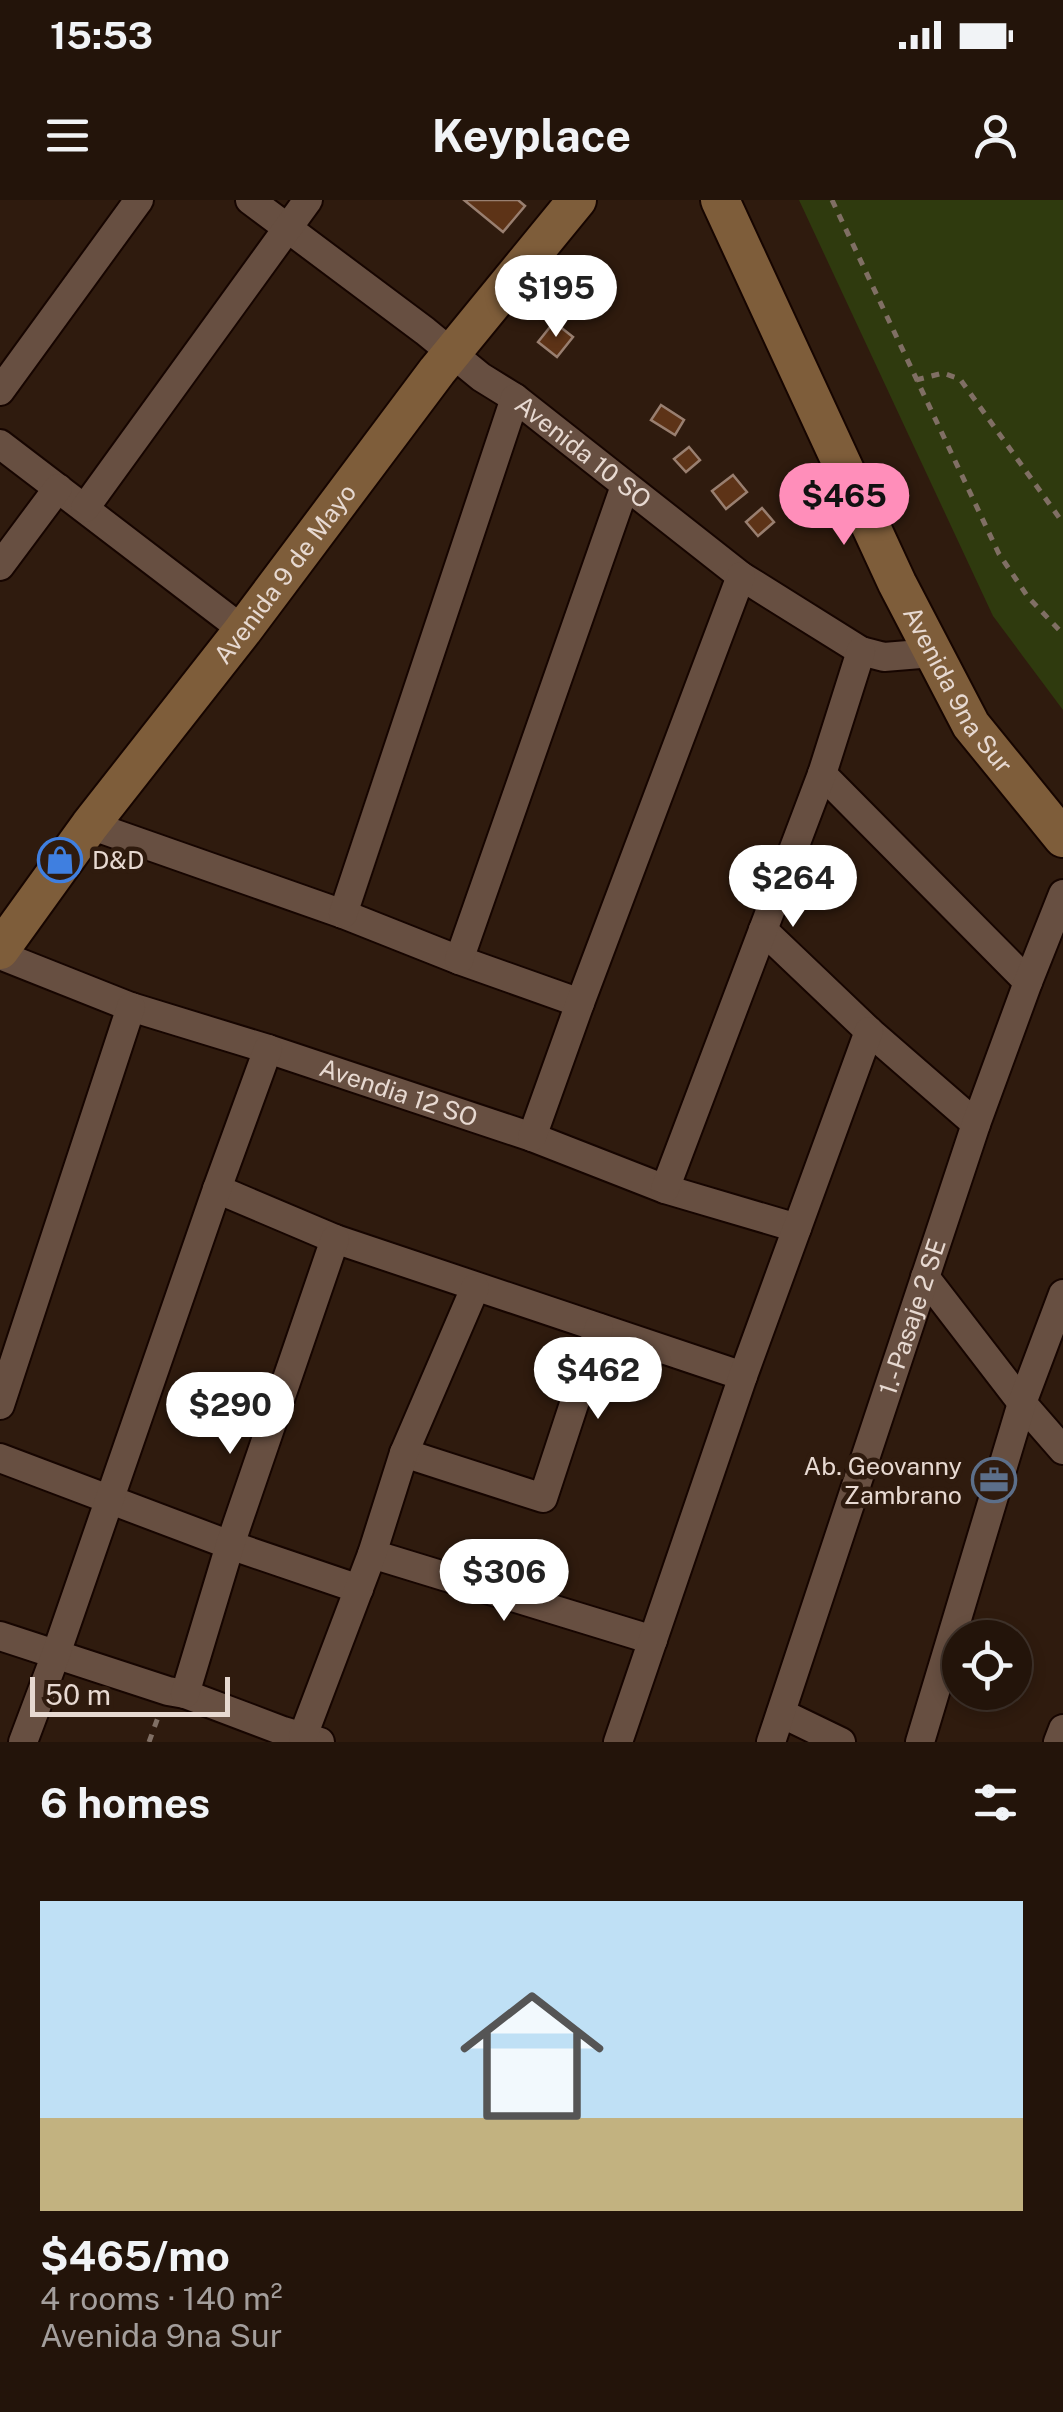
<!DOCTYPE html>
<html lang="en">
<head>
<meta charset="utf-8">
<style>
	:root { --surface:#23140a; --page:#2b1d13; --text:#f1f3f6; --muted:#a39e9c; --line:#40332b; --accent:#ff8eba }
	body { margin:0; font-family:"Public Sans",sans-serif; background:var(--page); color:var(--text); height:100vh; display:flex; flex-direction:column; font-size:38px; white-space:nowrap }
	* { box-sizing:border-box; margin:0 }
	p { font-size:32px; color:var(--muted) }
	.icon { flex:none; width:55px; height:55px; fill:none; stroke:currentColor; stroke-width:2; stroke-linecap:round; stroke-linejoin:round }
	.map { position:relative; height:1542px; overflow:hidden }
	.side { display:flex; flex-direction:column; background:var(--surface); flex:1 }
	.side>* { flex:none }
	.buttons { position:absolute; left:942px; top:1420px; display:grid; gap:20px }
	.buttons a { display:grid; place-items:center; width:90px; height:90px; border-radius:50%; background:var(--surface); box-shadow:0 5px 15px #0003,0 0 0 2px var(--line); font-size:50px }
	.scale { position:absolute; left:30px; bottom:25px; width:200px; box-sizing:border-box; padding-left:10px; border:5px solid #e7d9d1; border-top:0; font-size:28px; line-height:35px; white-space:nowrap; color:#e7d9d1; -webkit-text-stroke:8px #2f1b0e; paint-order:stroke }
	.price { position:absolute; translate:-50% -85px; padding:0 22px; border-radius:35px; background:#fff; color:#222; font-size:32px; line-height:65px; filter:drop-shadow(0 2px 5px #0008) }
	.price::after { content:''; position:absolute; left:50%; top:60px; width:30px; height:22px; margin-left:-15px; background:inherit; clip-path:polygon(0 0,100% 0,50% 100%) }
	.price.selected { background:var(--accent); color:#111 }
	ul { padding:0; list-style:none }
	li { display:grid; align-content:center; gap:20px; height:530px; padding:0 40px }
	li span { display:grid; place-items:center; height:310px; border-radius:0px; color:#555 }
	li>.icon { margin-inline-start:auto }
	span .icon { width:180px; height:180px; fill:#fffc; stroke-width:1 }
	li b { font-size:42px }
	h2 { display:flex; justify-content:space-between; align-items:center; height:120px; padding:0 40px; font-size:42px }
	.status { display:flex; justify-content:space-between; align-items:center; height:70px; padding:0 50px; background:var(--surface); direction:ltr }
	.status svg { height:28px; fill:currentColor }
	header { display:flex; justify-content:space-between; align-items:center; height:130px; padding:0 40px; background:var(--surface); font-size:45px; font-weight:700 }
	.map>svg:first-child { display:block }
	.green { fill:#2f3a0e }
	.building { fill:#5d3317; stroke:#997f70; stroke-width:2.5 }
	.lines { fill:none; stroke-linecap:round; stroke-linejoin:round }
	.street-casing { stroke:#160500; stroke-width:32 }
	.secondary-casing { stroke:#160500; stroke-width:42 }
	.path { stroke:#806f64; stroke-width:5; stroke-dasharray:8 8; stroke-linecap:butt }
	.street { stroke:#674f41; stroke-width:28 }
	.secondary { stroke:#7e5d3a; stroke-width:38 }
	.labels { text-anchor:middle; stroke-width:9; stroke-linejoin:round; paint-order:stroke }
	.street-label { font-size:25px; fill:#e7d9d1; stroke:#2f1b0e }
	.poi-label { font-size:25px; fill:#e7d9d1; stroke:#2f1b0e; text-anchor:start }
</style>
</head>
<body>
<div class="status"><b>15:53</b><svg viewBox="0 0 49 12"><path d="M0 12V9h3v3zM5 12V6h3v6zM10 12V3h3v9zM15 12V0h3v12zM26 1h20v11H26zM47 4h2v5h-2z"/></svg></div>
<header><svg class="icon" aria-label="menu" viewBox="0 0 24 24"><path d="M4 6h16M4 12h16M4 18h16"/></svg>Keyplace<svg class="icon" aria-label="person" viewBox="0 0 24 24"><circle cx="12" cy="8" r="4"/><path d="M4 21q1-7 8-7t8 7"/></svg></header>
<div class="map">
<svg width="1063" height="1542" viewBox="0 0 1063 1542">
	<rect width="100%" height="100%" fill="#2f1b0e"/>
	<path class="green" d="M 799,0 L 1063,0 L 1063,510 L 993,416 Z"/>
	<g class="building">
		<path d="M 464,0 L 518,0 L 525,6 L 503,32 Z"/>
		<path d="M 554,122 L 573,137 L 557,157 L 538,142 Z"/>
		<path d="M 661,205 L 684,220 L 675,235 L 651,220 Z"/>
		<path d="M 689,247 L 700,260 L 686,272 L 674,259 Z"/>
		<path d="M 733,275 L 747,292 L 726,309 L 712,291 Z"/>
		<path d="M 762,308 L 774,322 L 758,336 L 746,322 Z"/>
	</g>
	<g class="lines">
		<defs>
			<g id="street">
				<path id="s1" d="M 250,0 L 425,131 L 481,177 L 515,198 L 741,376 L 861,451 L 884,457 L 933,453"/>
				<path d="M 0,191 L 139,0"/>
				<path d="M 0,244 L 243,430"/>
				<path d="M 85,308 L 308,0"/>
				<path d="M 0,366 L 58,288"/>
				<path d="M 822,574 L 1028,782"/>
				<path d="M 90,625 L 343,714 L 459,760 L 580,803"/>
				<path d="M 343,714 L 515,198"/>
				<path d="M 763,730 L 869,831 L 976,924"/>
				<path id="s2" d="M 0,755 L 131,807 L 268,849 L 532,937 L 665,989 L 797,1028"/>
				<path d="M 459,760 L 625,286"/>
				<path d="M 532,937 L 580,803 L 741,376"/>
				<path d="M 217,989 L 335,1039 L 743,1176"/>
				<path d="M 665,989 L 822,574 L 861,451"/>
				<path d="M 925,1077 L 1022,1203 L 1063,1250"/>
				<path d="M 0,1205 L 131,807"/>
				<path d="M 404,1253 L 543,1298 L 599,1128"/>
				<path d="M 0,1258 L 230,1345 L 359,1389"/>
				<path d="M 372,1354 L 653,1440"/>
				<path d="M 0,1436 L 168,1491 L 185,1494 L 283,1531 L 320,1542"/>
				<path d="M 185,1494 L 230,1345 L 335,1039"/>
				<path d="M 781,1513 L 841,1542"/>
				<path d="M 303,1536 L 372,1354 L 404,1253 L 475,1088"/>
				<path d="M 23,1542 L 56,1454 L 217,989 L 268,849"/>
				<path d="M 618,1542 L 743,1176 L 869,831"/>
				<path id="s3" d="M 771,1542 L 976,924 L 1028,782 L 1063,694"/>
				<path d="M 920,1542 L 1022,1203 L 1063,1094"/>
				<path d="M 1058,1542 L 1063,1529"/>
			</g>
			<g id="secondary">
				<path id="s4" d="M 720,0 L 897,383 L 971,525 L 1063,638"/>
				<path id="s5" d="M 0,750 L 90,625 L 243,430 L 437,171 L 577,0"/>
			</g>
		</defs>
		<use href="#street" class="street-casing"/>
		<use href="#secondary" class="secondary-casing"/>
		<g class="path">
			<path d="M 832,0 L 999,354 L 1028,397 L 1063,434"/>
			<path d="M 916,180 L 943,173 L 960,179 L 1063,323"/>
			<path d="M 149,1542 L 160,1512"/>
		</g>
		<use href="#street" class="street"/>
		<use href="#secondary" class="secondary"/>
	</g>
	<defs>
		<symbol id="shop-ring" viewBox="-11 -11 22 22"><circle r="9.5" fill="#2f1b0e" stroke="#3f7fe0" stroke-width="1.5"/><path d="M-5-2.5h2.3a2.7 3.5 0 0 1 5.4 0H5L5.5 6h-11ZM-1.5-2.5h3a1.5 2.3 0 0 0-3 0Z" fill="#3f7fe0"/></symbol>
		<symbol id="office-ring" viewBox="-11 -11 22 22"><circle r="9.5" fill="#2f1b0e" stroke="#5c6f8a" stroke-width="1.5"/><path d="M-6-3h4V-5.5h4V-3h4V5H-6ZM-1-4.5V-3h2v-1.5ZM-6 0V1H6V0Z" fill="#5c6f8a"/></symbol>
	</defs>
	<g fill-rule="evenodd">
		<use href="#shop-ring" x="35" y="635" width="50" height="50"/>
		<use href="#office-ring" x="969" y="1255" width="50" height="50"/>
	</g>
	<g class="labels">
		<g class="street-label">
			<text dy="9" stroke="none"><textPath href="#s1" startOffset="418">Avenida 10 SO</textPath></text>
			<text dy="9" stroke="none"><textPath href="#s5" startOffset="472">Avenida 9 de Mayo</textPath></text>
			<text dy="9" stroke="none"><textPath href="#s4" startOffset="545">Avenida 9na Sur</textPath></text>
			<text dy="9" stroke="none"><textPath href="#s2" startOffset="422">Avendia 12 SO</textPath></text>
			<text dy="9" stroke="none"><textPath href="#s3" startOffset="448">1.- Pasaje 2 SE</textPath></text>
		</g>
		<g class="poi-label">
			<text x="92" y="669">D&amp;D</text>
			<text x="962" y="1275" text-anchor="end">Ab. Geovanny<tspan x="962" dy="29">Zambrano</tspan></text>
		</g>
	</g>
</svg>
<div class="buttons">
<a><svg class="icon" aria-label="locate" viewBox="0 0 24 24"><circle cx="12" cy="12" r="6"/><path d="M12 2v4M12 18v4M2 12h4M18 12h4"/></svg></a>
</div>
<div class="scale">50 m</div>
<b class="price" style="left:556px;top:140px">$195</b>
<b class="price selected" style="left:844px;top:348px">$465</b>
<b class="price" style="left:793px;top:730px">$264</b>
<b class="price" style="left:598px;top:1222px">$462</b>
<b class="price" style="left:230px;top:1257px">$290</b>
<b class="price" style="left:504px;top:1424px">$306</b>
</div>
<section class="side">
<h2>6 homes<svg class="icon" aria-label="filters" viewBox="0 0 24 24"><path d="M4 7h16M4 17h16"/><circle cx="9" cy="7" r="2"/><circle cx="15" cy="17" r="2"/></svg></h2>
<ul>
<li><span style="background:linear-gradient(#bfe0f5 70%,#c2b280 0)"><svg class="icon" aria-label="home" viewBox="0 0 24 24"><path d="M3 11l9-7 9 7M6 9v11h12V9"/></svg></span><div><b>$465/mo</b><p>4 rooms · 140 m²</p><p>Avenida 9na Sur</p></div></li>
</ul>
</section>
</body>
</html>
